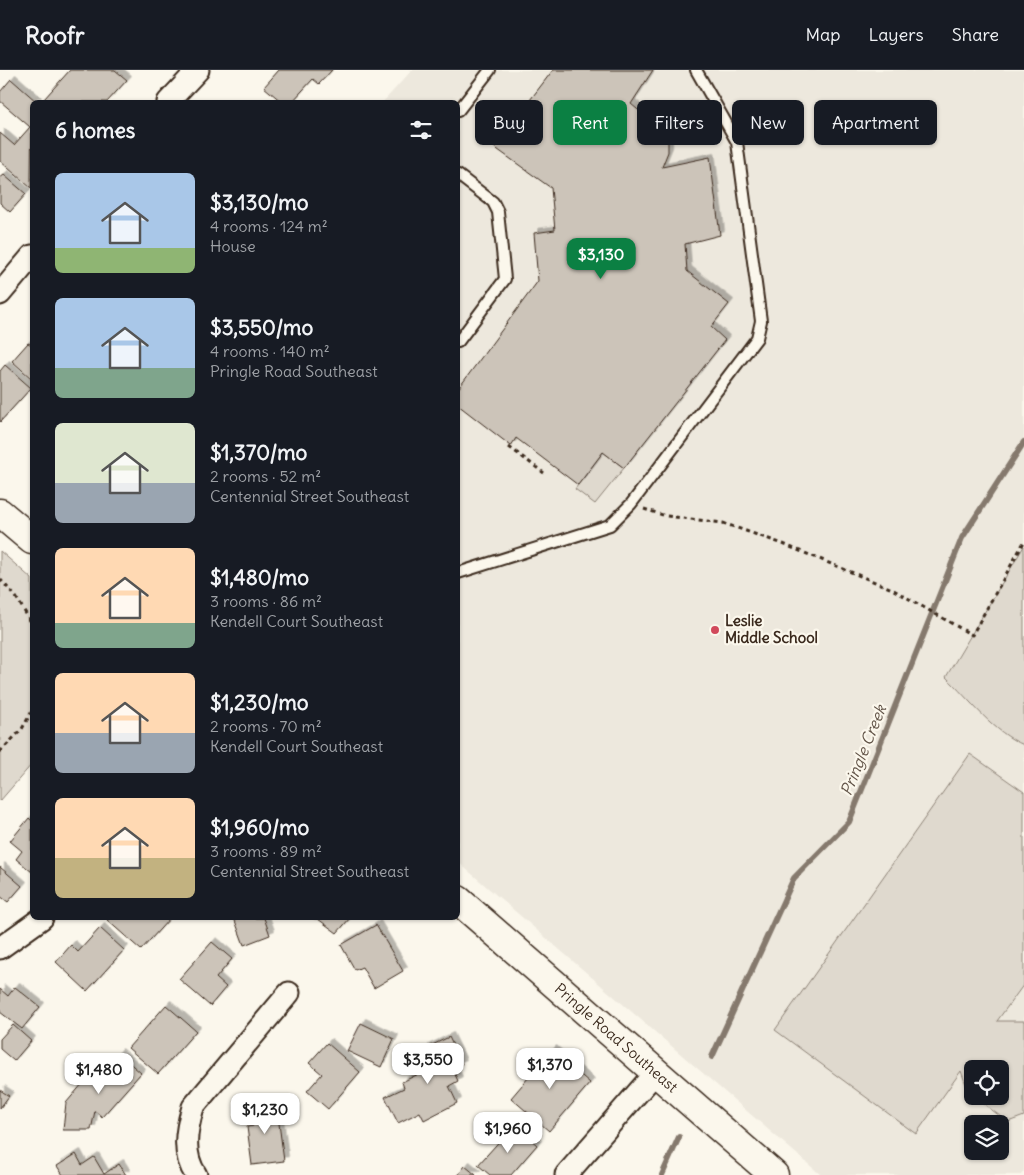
<!DOCTYPE html>
<html lang="en">
<head>
<meta charset="utf-8">
<style>
	:root { --surface:#171b24; --page:#242831; --text:#f1f3f6; --muted:#9ea1a6; --line:#363941; --accent:#0b8043 }
	body { margin:0; font-family:Delius,sans-serif; background:var(--page); color:var(--text); height:100vh; display:flex; flex-direction:column; font-size:19px; white-space:nowrap }
	* { box-sizing:border-box; margin:0 }
	p { font-size:16px; color:var(--muted) }
	.icon { flex:none; width:28px; height:28px; fill:none; stroke:currentColor; stroke-width:2; stroke-linecap:round; stroke-linejoin:round }
	.map { position:relative; flex:1; overflow:hidden }
	.drawer { position:absolute; left:30px; top:30px; width:430px; height:820px; display:flex; flex-direction:column; background:var(--surface); border-radius:8px; box-shadow:0 1px 4px #0004 }
	.drawer>* { flex:none }
	.top-card { position:absolute; left:475px; top:30px; width:474px; height:45px; display:flex; gap:10px }
	.controls { position:absolute; left:964px; top:990px; display:grid; gap:10px }
	.controls a { display:grid; place-items:center; width:45px; height:45px; border-radius:8px; background:var(--surface); box-shadow:0 1px 4px #0004; font-size:25px }
	.price { position:absolute; translate:-50% -42px; padding:0 11px; border-radius:10px; background:#fff; color:#222; font-size:16px; line-height:32px; filter:drop-shadow(0 1px 2px #0008) }
	.price::after { content:''; position:absolute; left:50%; top:30px; width:15px; height:11px; margin-left:-8px; background:inherit; clip-path:polygon(0 0,100% 0,50% 100%) }
	.price.current { background:var(--accent); color:#fff }
	ul { padding:0; list-style:none }
	li { display:flex; align-items:center; gap:15px; height:125px; padding:0 25px }
	li span { display:grid; place-items:center; flex:none; width:140px; height:100px; border-radius:8px; color:#555 }
	li>.icon { margin-inline-start:auto }
	span .icon { width:60px; height:60px; fill:#fffc; stroke-width:1 }
	li b { font-size:21px }
	h2 { display:flex; justify-content:space-between; align-items:center; height:60px; padding:0 25px; font-size:21px }
	.pill { padding:0 18px; border-radius:8px; background:var(--surface); box-shadow:0 1px 4px #0004; font-size:18px; line-height:45px }
	.pill.current { background:var(--accent); color:#fff }
	header { display:flex; align-items:center; gap:30px; box-sizing:border-box; height:70px; padding:0 25px; background:var(--surface); border-bottom:1px solid var(--line) }
	header strong { font-size:24px }
	nav { display:flex; gap:28px; margin-inline-start:auto; font-size:18px }
	.map>svg:first-child { display:block }
	.built { fill:#ede8dd; fill-rule:evenodd }
	.green { fill:#dfd9ce; stroke:#8d8276 }
	.lines { fill:none; stroke-linecap:round; stroke-linejoin:round }
	.stream { stroke:#85796d; stroke-width:6 }
	.building { fill:#ccc4b9; stroke:#3b2a1e; filter:url(#shadow) }
	.service-casing { stroke:#3b2a1e; stroke-width:14 }
	.minor-casing { stroke:#3b2a1e; stroke-width:25 }
	.secondary-casing { stroke:#3b2a1e; stroke-width:31 }
	.path { stroke:#3b2a1e; stroke-width:3; stroke-dasharray:4 4; stroke-linecap:butt }
	.service { stroke:#fbf7ec; stroke-width:10 }
	.minor { stroke:#fbf7ec; stroke-width:21 }
	.secondary { stroke:#fbf7ec; stroke-width:28 }
	.poi-dot { fill:#d1495b; stroke:#fbf7ec; stroke-width:2 }
	.labels { text-anchor:middle; stroke-width:4.5; stroke-linejoin:round; paint-order:stroke }
	.poi-label { font-size:15px; font-weight:bold; fill:#3b2a1e; stroke:#fbf7ec; text-anchor:start }
	.street-label { font-size:15px; fill:#3b2a1e; stroke:#fbf7ec }
	.water-label { font-size:16px; font-style:italic; fill:#605246; stroke:#fbf7ec }
</style>
</head>
<body>
<header>
<strong>Roofr</strong>
<nav><a>Map</a><a>Layers</a><a>Share</a></nav>
</header>
<div class="map">
<svg width="1024" height="1105" viewBox="0 0 1024 1105">
	<defs>
		<filter id="shadow"><feDropShadow dx="4.5" dy="-4.5" stdDeviation="0" flood-color="#0004"/></filter>
	</defs>
	<rect width="100%" height="100%" fill="#fbf7ec"/>
	<filter id="ink" filterUnits="userSpaceOnUse"><feTurbulence type="fractalNoise" baseFrequency=".02" numOctaves="2"/><feDisplacementMap in="SourceGraphic" scale="10" xChannelSelector="R" yChannelSelector="G"/><feConvolveMatrix kernelMatrix="1 2 1 2 8 2 1 2 1" color-interpolation-filters="sRGB"/></filter>
	<g filter="url(#ink)">
		<g class="built">
			<path d="M 412,0 L 1024,0 L 1024,476 L 946,606 L 992,653 L 1016,672 L 1024,675 L 1024,722 L 970,684 L 961,1001 L 969,1023 L 1008,1052 L 1024,1046 L 1024,1101 L 1021,1105 L 821,1105 L 458,792 L 458,32 L 383,32 ZM 972,1054 L 1000,1054 L 1000,1081 L 972,1081 Z"/>
			<path d="M 1024,914 L 1024,951 L 996,952 Z"/>
		</g>
		<g class="green">
			<path d="M 603,382 L 624,398 L 595,434 L 575,419 Z"/>
			<path d="M 1024,476 L 1024,675 C 994,663 969,629 946,607 Z"/>
			<path d="M 0,481 L 32,509 L 32,694 L 0,731 Z"/>
			<path d="M 970,684 L 1024,722 L 1024,914 L 997,951 L 1024,951 L 1024,1046 L 1008,1052 L 973,1026 L 1000,1026 L 1000,999 L 972,999 L 972,1026 L 969,1023 L 961,1001 L 916,1064 L 775,960 Z"/>
		</g>
		<g class="lines">
			<g class="stream">
				<path d="M 712,987 L 794,808 L 849,752 L 962,468 L 1024,372"/>
				<path d="M 662,1105 L 679,1067"/>
			</g>
		</g>
		<g class="building">
			<path d="M 70,0 L 115,0 L 127,10 L 107,32 L 47,32 L 44,29 Z"/>
			<path d="M 279,0 L 332,0 L 319,14 L 313,9 L 292,32 L 282,32 L 264,17 Z"/>
			<path d="M 553,0 L 653,0 L 631,34 L 668,65 L 668,82 L 662,97 L 710,87 L 720,165 L 685,174 L 687,201 L 729,234 L 711,257 L 725,270 L 624,398 L 603,382 L 578,415 L 516,368 L 511,376 L 458,335 L 458,319 L 538,211 L 534,163 L 555,160 L 551,118 L 494,77 Z"/>
			<path d="M 11,9 L 37,32 L 32,32 L 31,118 L 0,91 L 0,63 L 14,75 L 30,57 L 0,31 L 0,22 Z"/>
			<path d="M 4,105 L 26,124 L 10,142 L 0,133 L 0,108 Z"/>
			<path d="M 28,273 L 32,275 L 32,309 L 12,291 Z"/>
			<path d="M 5,295 L 31,318 L 0,352 L 0,301 Z"/>
			<path d="M 29,748 L 32,751 L 32,802 L 16,789 L 22,781 L 10,771 Z"/>
			<path d="M 0,797 L 22,816 L 8,832 L 0,826 Z"/>
			<path d="M 109,848 L 170,848 L 141,880 L 107,850 Z"/>
			<path d="M 234,848 L 264,848 L 270,865 L 244,875 Z"/>
			<path d="M 307,848 L 350,848 L 337,863 L 318,849 Z"/>
			<path d="M 376,855 L 403,901 L 374,918 L 362,897 L 355,900 L 341,875 Z"/>
			<path d="M 100,858 L 124,880 L 87,921 L 56,892 L 71,875 L 78,882 Z"/>
			<path d="M 212,872 L 232,889 L 216,908 L 226,917 L 210,936 L 179,909 Z"/>
			<path d="M 15,917 L 40,937 L 22,959 L 0,942 L 0,919 L 8,926 Z"/>
			<path d="M 166,935 L 196,961 L 158,1004 L 128,978 Z"/>
			<path d="M 361,953 L 394,969 L 381,997 L 347,981 Z"/>
			<path d="M 13,955 L 31,971 L 14,991 L 0,979 L 0,969 Z"/>
			<path d="M 449,967 L 462,994 L 452,998 L 458,1011 L 449,1016 L 457,1033 L 424,1050 L 420,1042 L 398,1053 L 385,1027 L 404,1018 L 402,1012 L 433,997 L 424,979 Z"/>
			<path d="M 327,973 L 360,1002 L 328,1039 L 307,1021 L 322,1004 L 309,993 Z"/>
			<path d="M 552,980 L 590,1013 L 549,1061 L 511,1028 Z"/>
			<path d="M 118,983 L 141,1003 L 102,1047 L 95,1041 L 91,1060 L 63,1060 L 66,1033 L 89,1006 L 95,1012 Z"/>
			<path d="M 0,1020 L 9,1026 L 0,1038 Z"/>
			<path d="M 276,1031 L 284,1091 L 252,1095 L 247,1057 L 253,1056 L 251,1035 Z"/>
			<path d="M 514,1055 L 537,1075 L 511,1105 L 490,1105 L 478,1095 Z"/>
			<path d="M 76,1084 L 82,1095 L 94,1087 L 104,1104 L 119,1094 L 126,1105 L 63,1105 L 57,1096 Z"/>
			<path d="M 465,1096 L 476,1105 L 458,1105 Z"/>
		</g>
		<g class="lines">
			<defs>
				<g id="service">
					<path d="M 458,41 L 490,0"/>
					<path d="M 458,105 L 493,132 L 498,142 L 505,209 L 458,272"/>
					<path d="M 458,503 L 610,455 L 631,434 L 757,268 L 761,251 L 737,72 L 696,0"/>
				</g>
				<g id="minor">
					<path d="M 168,32 L 198,0"/>
					<path d="M 0,224 L 32,186"/>
					<path d="M 0,878 L 42,848"/>
					<path d="M 196,1105 C 182,1084 186,1061 193,1037 L 289,923"/>
					<path d="M 566,1105 L 655,1003"/>
				</g>
				<g id="secondary">
					<path d="M 0,443 L 32,470"/>
					<path d="M 458,830 L 774,1105"/>
				</g>
			</defs>
			<use href="#service" class="service-casing"/>
			<use href="#minor" class="minor-casing"/>
			<use href="#secondary" class="secondary-casing"/>
			<g class="path">
				<path d="M 509,377 L 544,403"/>
				<path d="M 644,439 L 666,446 L 723,453 L 783,474 L 892,519 L 972,565 L 1024,472"/>
				<path d="M 0,509 L 16,527 L 32,554"/>
				<path d="M 0,682 L 22,659 L 32,641"/>
			</g>
			<use href="#service" class="service"/>
			<use href="#minor" class="minor"/>
			<use href="#secondary" class="secondary"/>
		</g>
	</g>
	<circle class="poi-dot" cx="715" cy="560" r="5"/>
	<g class="labels">
		<g class="poi-label">
			<text x="725" y="556">Leslie<tspan x="725" dy="17">Middle School</tspan></text>
		</g>
		<g class="street-label">
			<text transform="translate(616 968) rotate(41)" y="5">Pringle Road Southeast</text>
		</g>
		<g class="water-label">
			<text transform="translate(863 680) rotate(-68)" y="6">Pringle Creek</text>
		</g>
	</g>
</svg>
<div class="controls">
<a><svg class="icon" aria-label="locate" viewBox="0 0 24 24"><circle cx="12" cy="12" r="6"/><path d="M12 2v4M12 18v4M2 12h4M18 12h4"/></svg></a>
<a><svg class="icon" aria-label="layers" viewBox="0 0 24 24"><path d="M12 4l9 5-9 5-9-5zM3 14l9 5 9-5"/></svg></a>
</div>
<b class="price current" style="left:601px;top:210px">$3,130</b>
<b class="price" style="left:428px;top:1015px">$3,550</b>
<b class="price" style="left:550px;top:1020px">$1,370</b>
<b class="price" style="left:99px;top:1025px">$1,480</b>
<b class="price" style="left:265px;top:1065px">$1,230</b>
<b class="price" style="left:508px;top:1084px">$1,960</b>
<div class="top-card">
<a class="pill">Buy</a>
<a class="pill current">Rent</a>
<a class="pill">Filters</a>
<a class="pill">New</a>
<a class="pill">Apartment</a>
</div>
<section class="drawer">
<h2>6 homes<svg class="icon" aria-label="filters" viewBox="0 0 24 24"><path d="M4 7h16M4 17h16"/><circle cx="9" cy="7" r="2"/><circle cx="15" cy="17" r="2"/></svg></h2>
<ul>
<li><span style="background:linear-gradient(#a9c7e8 75%,#8fb573 0)"><svg class="icon" aria-label="home" viewBox="0 0 24 24"><path d="M3 11l9-7 9 7M6 9v11h12V9"/></svg></span><div><b>$3,130/mo</b><p>4 rooms · 124 m²</p><p>House</p></div></li>
<li><span style="background:linear-gradient(#a9c7e8 70%,#7fa58c 0)"><svg class="icon" aria-label="home" viewBox="0 0 24 24"><path d="M3 11l9-7 9 7M6 9v11h12V9"/></svg></span><div><b>$3,550/mo</b><p>4 rooms · 140 m²</p><p>Pringle Road Southeast</p></div></li>
<li><span style="background:linear-gradient(#dfe7d0 60%,#9aa5b1 0)"><svg class="icon" aria-label="home" viewBox="0 0 24 24"><path d="M3 11l9-7 9 7M6 9v11h12V9"/></svg></span><div><b>$1,370/mo</b><p>2 rooms · 52 m²</p><p>Centennial Street Southeast</p></div></li>
<li><span style="background:linear-gradient(#ffd9b3 75%,#7fa58c 0)"><svg class="icon" aria-label="home" viewBox="0 0 24 24"><path d="M3 11l9-7 9 7M6 9v11h12V9"/></svg></span><div><b>$1,480/mo</b><p>3 rooms · 86 m²</p><p>Kendell Court Southeast</p></div></li>
<li><span style="background:linear-gradient(#ffd9b3 60%,#9aa5b1 0)"><svg class="icon" aria-label="home" viewBox="0 0 24 24"><path d="M3 11l9-7 9 7M6 9v11h12V9"/></svg></span><div><b>$1,230/mo</b><p>2 rooms · 70 m²</p><p>Kendell Court Southeast</p></div></li>
<li><span style="background:linear-gradient(#ffd9b3 60%,#c2b280 0)"><svg class="icon" aria-label="home" viewBox="0 0 24 24"><path d="M3 11l9-7 9 7M6 9v11h12V9"/></svg></span><div><b>$1,960/mo</b><p>3 rooms · 89 m²</p><p>Centennial Street Southeast</p></div></li>
</ul>
</section>
</div>
</body>
</html>
